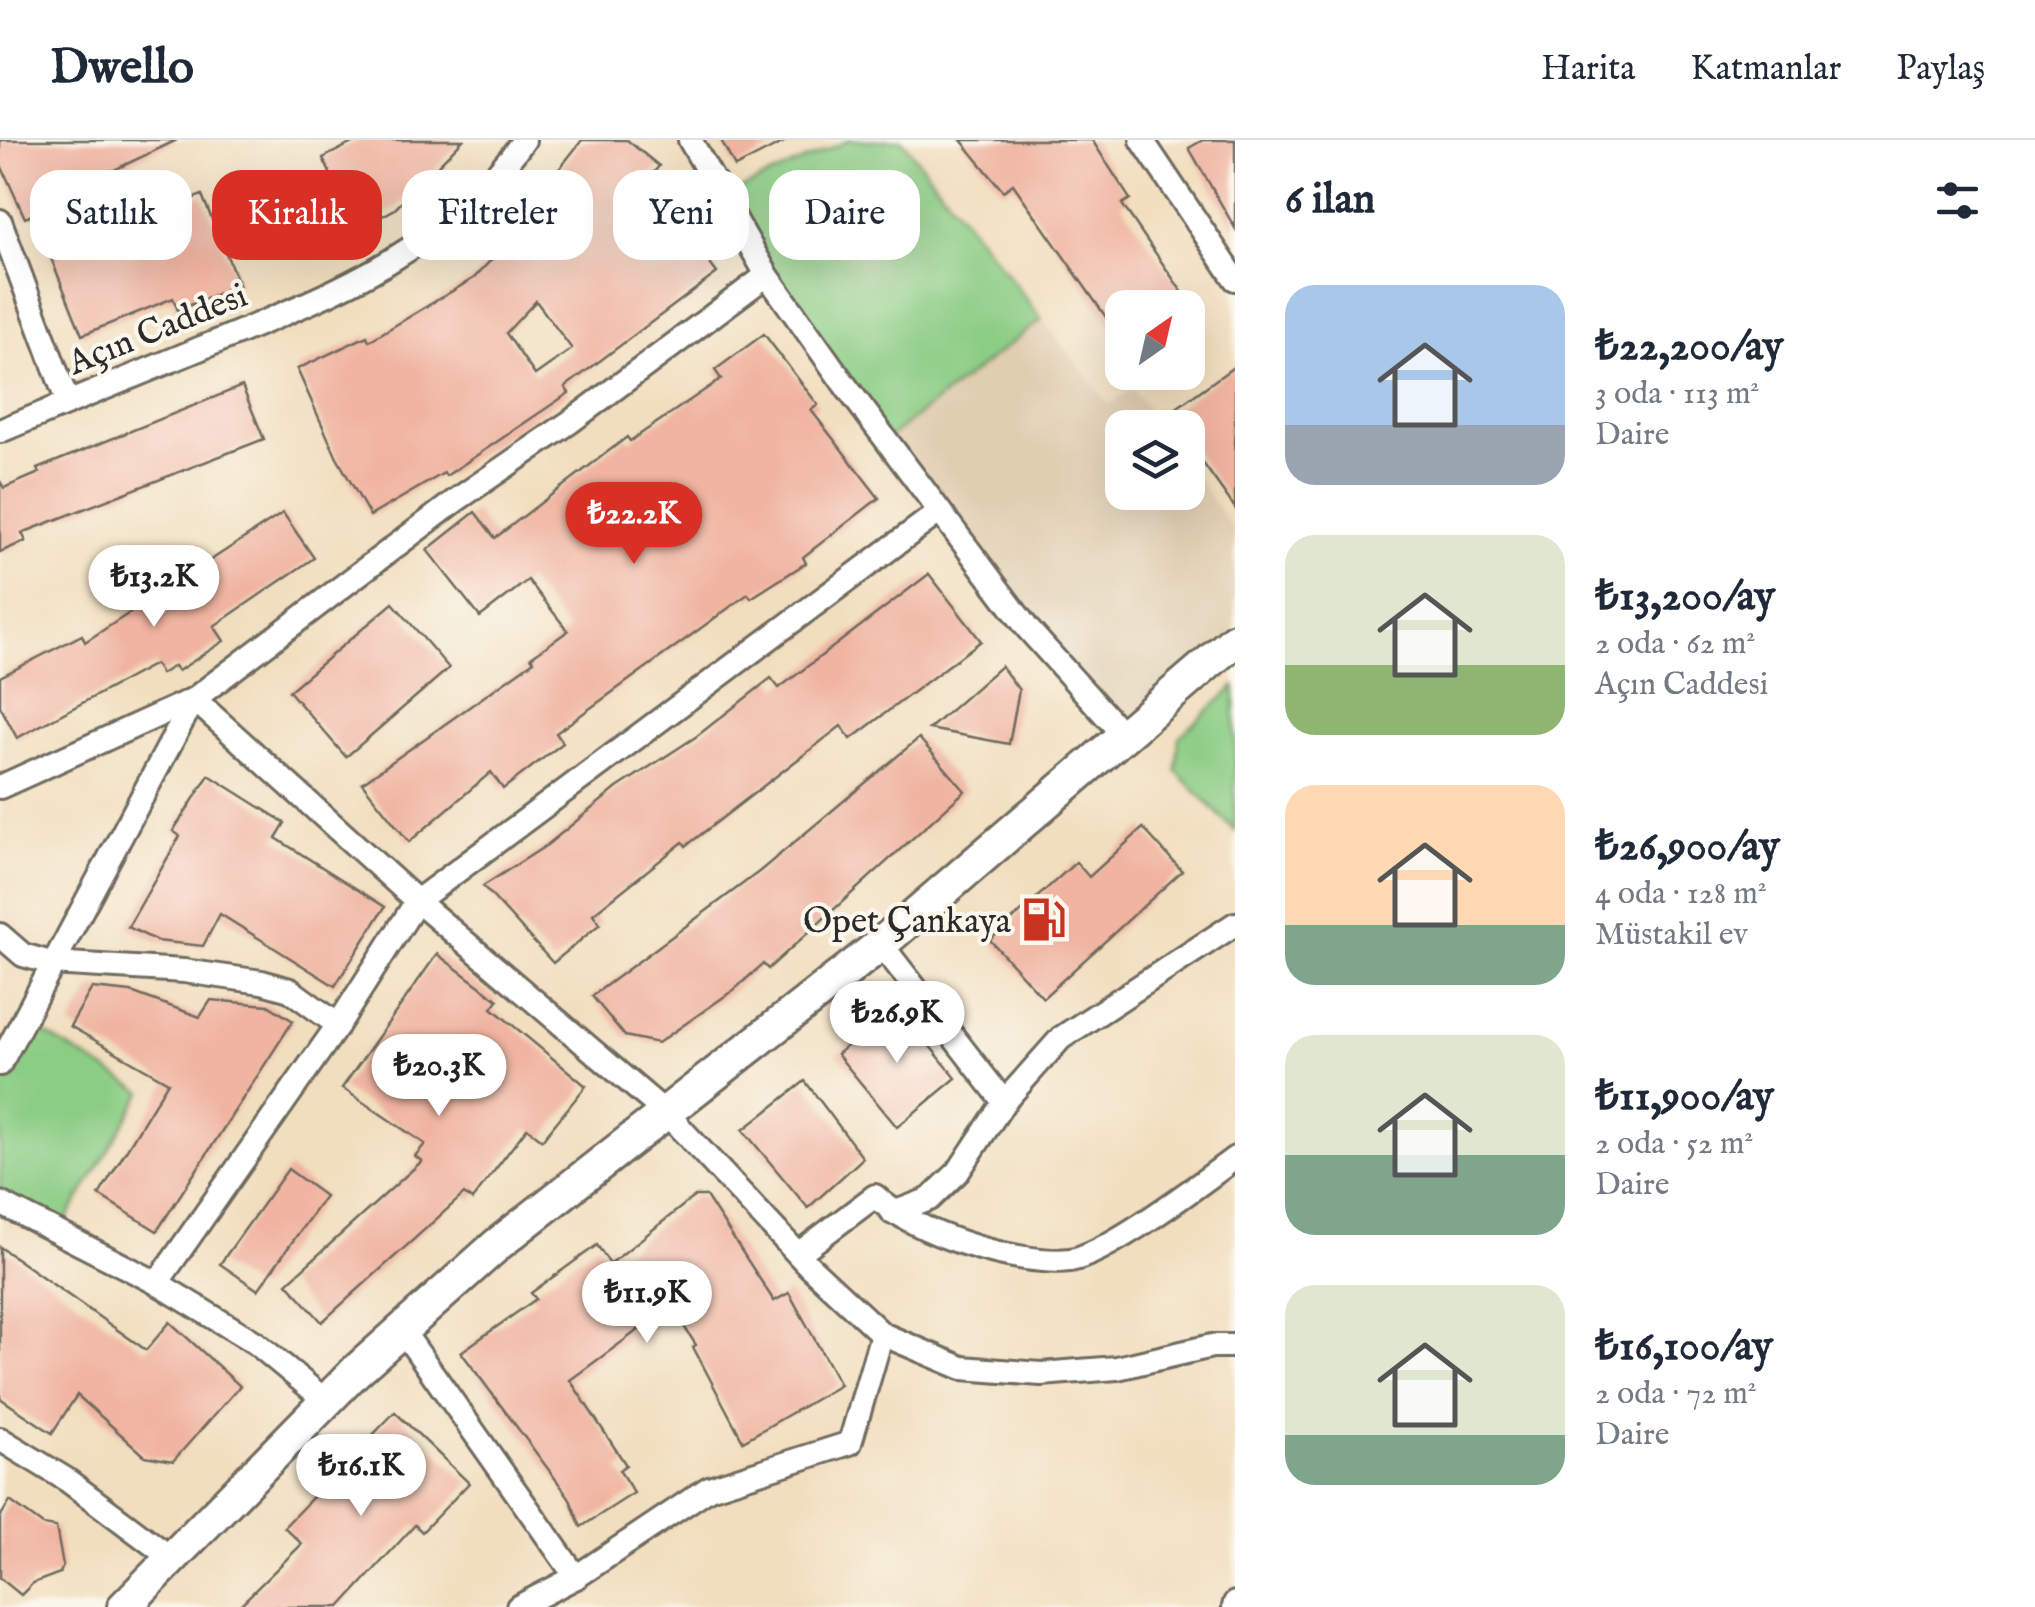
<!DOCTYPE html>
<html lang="tr">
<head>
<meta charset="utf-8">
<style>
	:root { --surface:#fff; --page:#f6f6f7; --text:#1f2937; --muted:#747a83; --line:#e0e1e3; --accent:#d93025 }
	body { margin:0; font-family:"IM FELL English",serif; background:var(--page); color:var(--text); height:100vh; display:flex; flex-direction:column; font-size:38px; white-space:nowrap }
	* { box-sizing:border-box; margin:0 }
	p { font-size:32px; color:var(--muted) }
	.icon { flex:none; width:55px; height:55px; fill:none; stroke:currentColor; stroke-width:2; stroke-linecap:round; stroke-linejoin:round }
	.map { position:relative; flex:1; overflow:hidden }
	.panel { display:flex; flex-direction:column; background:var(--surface); width:800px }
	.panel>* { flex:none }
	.hud { position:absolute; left:30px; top:30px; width:950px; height:90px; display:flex; gap:20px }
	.needle { width:65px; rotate:34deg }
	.fabs { position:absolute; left:1105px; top:150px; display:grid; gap:20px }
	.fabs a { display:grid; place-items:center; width:100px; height:100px; border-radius:20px; background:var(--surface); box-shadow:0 10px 40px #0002; font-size:50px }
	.price { position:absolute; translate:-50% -85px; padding:0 22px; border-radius:35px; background:#fff; color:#222; font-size:32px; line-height:65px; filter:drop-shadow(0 2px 5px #0008) }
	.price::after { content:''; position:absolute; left:50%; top:60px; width:30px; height:22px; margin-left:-15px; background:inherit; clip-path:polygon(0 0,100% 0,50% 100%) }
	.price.on { background:var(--accent); color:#fff }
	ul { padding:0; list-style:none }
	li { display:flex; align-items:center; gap:30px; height:250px; padding:0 50px }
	li span { display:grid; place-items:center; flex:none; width:280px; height:200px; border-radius:30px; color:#555 }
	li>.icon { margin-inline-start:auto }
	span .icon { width:120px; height:120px; fill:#fffc; stroke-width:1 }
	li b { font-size:42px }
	h2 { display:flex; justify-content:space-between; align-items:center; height:120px; padding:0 50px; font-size:42px }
	.tag { padding:0 35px; border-radius:30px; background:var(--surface); box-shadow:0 10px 40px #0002; font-size:35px; line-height:90px }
	.tag.on { background:var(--accent); color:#fff }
	header { display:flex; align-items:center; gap:60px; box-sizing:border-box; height:140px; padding:0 50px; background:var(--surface); border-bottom:2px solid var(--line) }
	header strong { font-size:48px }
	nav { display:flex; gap:55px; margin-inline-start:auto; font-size:35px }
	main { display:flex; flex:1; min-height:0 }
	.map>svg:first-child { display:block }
	.built { fill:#e0ceb1 }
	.green { fill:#8ccd85; stroke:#5c7c58; stroke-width:2.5 }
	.building { fill:#f0b4a0; fill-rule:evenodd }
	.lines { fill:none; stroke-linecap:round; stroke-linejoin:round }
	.street-casing { stroke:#706a5e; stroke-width:28 }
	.secondary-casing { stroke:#706a5e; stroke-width:38 }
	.street { stroke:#fff; stroke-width:22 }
	.secondary { stroke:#fff; stroke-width:32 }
	.labels { text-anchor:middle; stroke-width:8; stroke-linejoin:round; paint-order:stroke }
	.street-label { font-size:35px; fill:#2b2b2b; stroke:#fbf7ec }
	.poi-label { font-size:35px; fill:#2b2b2b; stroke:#fbf7ec; text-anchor:end }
</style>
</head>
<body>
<header>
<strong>Dwello</strong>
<nav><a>Harita</a><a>Katmanlar</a><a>Paylaş</a></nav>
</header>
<main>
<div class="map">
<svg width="1235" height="1467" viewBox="0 0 1235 1467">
	<rect width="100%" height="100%" fill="#fbf7ec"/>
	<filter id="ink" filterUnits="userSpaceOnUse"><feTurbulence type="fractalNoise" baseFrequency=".01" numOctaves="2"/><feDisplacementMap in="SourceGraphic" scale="20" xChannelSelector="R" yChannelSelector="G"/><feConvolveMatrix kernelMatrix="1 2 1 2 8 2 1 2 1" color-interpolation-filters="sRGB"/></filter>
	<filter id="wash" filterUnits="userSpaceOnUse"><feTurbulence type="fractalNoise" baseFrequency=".0048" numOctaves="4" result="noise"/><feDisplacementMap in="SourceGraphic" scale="40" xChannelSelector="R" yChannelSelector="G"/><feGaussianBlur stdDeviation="2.25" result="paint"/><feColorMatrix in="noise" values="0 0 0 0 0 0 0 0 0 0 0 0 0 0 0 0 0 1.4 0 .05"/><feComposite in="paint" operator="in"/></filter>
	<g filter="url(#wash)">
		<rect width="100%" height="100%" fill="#f1debe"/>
		<path class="built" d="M 1042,179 L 1109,265 L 1132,248 L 1161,287 L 1122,288 L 1122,352 L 1188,352 L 1188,325 L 1235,392 L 1235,500 L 1125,597 L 886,300 Z"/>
		<g class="green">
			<path d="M 849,0 L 902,0 L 1042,179 L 886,300 L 723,57 Z"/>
			<path d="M 1235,546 L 1235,691 L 1176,631 L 1179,597 Z"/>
			<path d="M 22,880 L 143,952 L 59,1092 L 0,1063 L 0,924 Z"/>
		</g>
		<g id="blocks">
			<g class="building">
				<path d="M 0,0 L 177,0 L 95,39 L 98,46 L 55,65 L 41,65 L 44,70 L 25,78 L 0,23 Z"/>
				<path d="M 358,0 L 463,0 L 395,69 L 357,90 L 323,18 Z"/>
				<path d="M 582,0 L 627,0 L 659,26 L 647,41 L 717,133 L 565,247 L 569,253 L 446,336 L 444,333 L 370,376 L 337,318 L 297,229 L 367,196 L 369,201 L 474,138 L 553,54 L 545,47 ZM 536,161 L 572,209 L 535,235 L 506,193 Z"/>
				<path d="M 721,0 L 788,0 L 735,27 Z"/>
				<path d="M 961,0 L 1092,0 L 1130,59 L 1122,64 L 1193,168 L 1122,168 L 1122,200 L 1013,44 L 1003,51 Z"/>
				<path d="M 1203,0 L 1235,0 L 1235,88 L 1189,8 Z"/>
				<path d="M 202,55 L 239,145 L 178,170 L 173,158 L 82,195 L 49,113 Z"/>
				<path d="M 764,194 L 818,265 L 811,270 L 879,358 L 803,417 L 806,423 L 751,458 L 748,454 L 556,593 L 563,603 L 503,649 L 491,632 L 409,702 L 362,643 L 534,521 L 531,517 L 568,491 L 528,440 L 480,477 L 427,410 L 475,372 L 495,398 L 627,297 L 630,301 L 721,239 L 715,230 Z"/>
				<path d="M 1235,226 L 1235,368 L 1188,302 L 1188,288 L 1177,288 L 1168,274 Z"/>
				<path d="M 242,246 L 264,299 L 22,393 L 26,401 L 0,412 L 0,341 L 4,348 L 39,333 L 37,329 Z"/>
				<path d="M 283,373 L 314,418 L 214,486 L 224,501 L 178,531 L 174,526 L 161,534 L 155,524 L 17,598 L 0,566 L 0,537 L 82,495 L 85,502 Z"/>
				<path d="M 929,434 L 981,501 L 851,599 L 841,586 L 686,706 L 683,702 L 593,774 L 600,784 L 553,823 L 483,746 L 547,705 L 617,648 L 697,596 L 771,538 L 779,548 Z"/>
				<path d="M 393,463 L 449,528 L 346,617 L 289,551 Z"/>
				<path d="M 1001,526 L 1019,550 L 1009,604 L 929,589 Z"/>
				<path d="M 919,598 L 965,651 L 768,829 L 763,824 L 735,849 L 658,903 L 625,896 L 592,856 L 760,731 Z"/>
				<path d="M 209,635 L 285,683 L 276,698 L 385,767 L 335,846 L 220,774 L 203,806 L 157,801 L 128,787 L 180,696 L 173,691 Z"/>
				<path d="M 1143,688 L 1182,731 L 1043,858 L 990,800 L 1076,722 L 1089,737 Z"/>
				<path d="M 437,814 L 498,860 L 492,868 L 586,946 L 542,1000 L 527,988 L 472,1060 L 464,1054 L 322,1182 L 287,1143 L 422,1021 L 415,1016 L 425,1004 L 342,948 Z"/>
				<path d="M 92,848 L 131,852 L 200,877 L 211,860 L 268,865 L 293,881 L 157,1091 L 99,1055 L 168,942 L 70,886 Z"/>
				<path d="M 897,866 L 956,938 L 897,987 L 837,914 Z"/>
				<path d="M 805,941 L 863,1018 L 808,1068 L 743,990 Z"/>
				<path d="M 288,1029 L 325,1056 L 258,1150 L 220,1124 Z"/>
				<path d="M 695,1056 L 706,1056 L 774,1161 L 789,1153 L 840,1245 L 743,1301 L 693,1207 L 696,1205 L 671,1166 L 570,1240 L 626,1325 L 619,1330 L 634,1353 L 581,1387 L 569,1357 L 461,1212 L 536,1159 L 531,1153 L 597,1105 L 610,1124 Z"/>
				<path d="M 0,1107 L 146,1210 L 170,1182 L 240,1246 L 173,1321 L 145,1316 L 77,1255 L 52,1293 L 0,1258 Z"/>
				<path d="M 395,1272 L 469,1343 L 422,1392 L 415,1385 L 340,1467 L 238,1467 L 302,1404 L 284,1387 Z"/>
				<path d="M 10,1361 L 43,1385 L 56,1387 L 63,1426 L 60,1433 L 33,1443 L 21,1455 L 0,1438 L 0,1377 Z"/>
			</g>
		</g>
	</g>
	<g filter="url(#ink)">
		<use href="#blocks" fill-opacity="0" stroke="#706a5e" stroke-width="2.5"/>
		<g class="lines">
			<defs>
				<g id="street">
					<path d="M 690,0 L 767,135 L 845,245 L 1028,489 L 1125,597"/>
					<path d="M 1142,0 L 1235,139"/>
					<path d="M 0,81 L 68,263"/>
					<path d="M 0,291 C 70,262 141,233 211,204 C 333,154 443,112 524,0"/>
					<path d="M 0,647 L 194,559 L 417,761 L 668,975 L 809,1126 L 882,1194 L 962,1228 L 1041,1234 L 1117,1228 L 1212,1206 L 1235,1206"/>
					<path d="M 0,795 L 23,815 L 51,823 L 184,831 L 262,842 L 290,850 L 338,885"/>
					<path d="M 881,804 L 1004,962"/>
					<path d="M 0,924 L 194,559 L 455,361 L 570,282 L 767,135"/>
					<path d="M 0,1063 L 157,1143 L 256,1203 L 326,1261"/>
					<path d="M 893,1073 L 930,1059 L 958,1032 L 1004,962 L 1061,898 L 1235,784"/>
					<path d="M 798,1114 L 875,1056 C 912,1093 1018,1126 1070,1120 C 1106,1115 1203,1042 1235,1018"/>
					<path d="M 157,1143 L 338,885 L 417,761 L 939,372"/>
					<path d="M 402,1190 L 576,1437"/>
					<path d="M 0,1299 L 67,1340 L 171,1418"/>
					<path d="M 518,1467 L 576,1437 L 709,1348 L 850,1303 L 882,1194"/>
					<path d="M 1234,1467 L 1235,1463"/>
				</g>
				<path id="secondary" d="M 124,1467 L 356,1231 L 498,1104 L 881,804 L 1235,500"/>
			</defs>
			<use href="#street" class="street-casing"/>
			<use href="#secondary" class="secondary-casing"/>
			<use href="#street" class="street"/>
			<use href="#secondary" class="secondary"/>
		</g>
	</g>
	<defs>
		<symbol id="fuel-bare" viewBox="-9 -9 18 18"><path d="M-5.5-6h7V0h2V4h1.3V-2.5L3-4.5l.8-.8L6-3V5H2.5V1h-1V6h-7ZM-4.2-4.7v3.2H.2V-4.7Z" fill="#c8321e" stroke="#fbf7ec" stroke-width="2.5" paint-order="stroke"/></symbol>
	</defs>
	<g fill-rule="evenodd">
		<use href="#fuel-bare" x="1012" y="748" width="63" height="63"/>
	</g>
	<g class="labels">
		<g class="street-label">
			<text transform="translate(157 188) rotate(-22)" y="12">Açın Caddesi</text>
		</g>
		<g class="poi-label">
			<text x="1011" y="792">Opet Çankaya</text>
		</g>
	</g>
</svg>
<div class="fabs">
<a><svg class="needle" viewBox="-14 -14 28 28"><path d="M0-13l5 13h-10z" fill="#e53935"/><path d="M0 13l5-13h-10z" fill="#747a83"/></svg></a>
<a><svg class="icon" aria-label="layers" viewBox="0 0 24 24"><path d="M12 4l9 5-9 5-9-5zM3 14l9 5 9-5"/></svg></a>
</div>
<b class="price on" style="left:634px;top:427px">₺22.2K</b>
<b class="price" style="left:154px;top:490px">₺13.2K</b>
<b class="price" style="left:897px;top:926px">₺26.9K</b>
<b class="price" style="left:439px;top:979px">₺20.3K</b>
<b class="price" style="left:647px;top:1206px">₺11.9K</b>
<b class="price" style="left:361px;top:1379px">₺16.1K</b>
<div class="hud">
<a class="tag">Satılık</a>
<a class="tag on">Kiralık</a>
<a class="tag">Filtreler</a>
<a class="tag">Yeni</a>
<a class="tag">Daire</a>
</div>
</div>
<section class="panel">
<h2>6 ilan<svg class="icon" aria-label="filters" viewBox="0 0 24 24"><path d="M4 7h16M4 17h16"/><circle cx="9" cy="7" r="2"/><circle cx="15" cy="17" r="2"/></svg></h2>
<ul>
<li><span style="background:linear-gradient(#a9c7e8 70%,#9aa5b1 0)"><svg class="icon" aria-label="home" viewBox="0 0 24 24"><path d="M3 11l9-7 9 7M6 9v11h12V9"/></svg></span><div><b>₺22,200/ay</b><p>3 oda · 113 m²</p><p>Daire</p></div></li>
<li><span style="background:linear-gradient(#dfe7d0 65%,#8fb573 0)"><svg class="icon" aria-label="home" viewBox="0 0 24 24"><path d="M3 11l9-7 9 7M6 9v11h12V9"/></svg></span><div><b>₺13,200/ay</b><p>2 oda · 62 m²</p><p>Açın Caddesi</p></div></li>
<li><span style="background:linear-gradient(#ffd9b3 70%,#7fa58c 0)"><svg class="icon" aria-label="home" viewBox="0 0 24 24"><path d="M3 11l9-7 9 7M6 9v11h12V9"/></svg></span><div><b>₺26,900/ay</b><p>4 oda · 128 m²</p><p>Müstakil ev</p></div></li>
<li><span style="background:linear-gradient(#dfe7d0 60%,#7fa58c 0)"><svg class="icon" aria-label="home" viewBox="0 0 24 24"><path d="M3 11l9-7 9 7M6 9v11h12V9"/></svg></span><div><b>₺11,900/ay</b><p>2 oda · 52 m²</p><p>Daire</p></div></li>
<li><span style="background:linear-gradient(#dfe7d0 75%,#7fa58c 0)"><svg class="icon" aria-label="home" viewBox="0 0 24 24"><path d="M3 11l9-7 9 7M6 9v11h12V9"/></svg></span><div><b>₺16,100/ay</b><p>2 oda · 72 m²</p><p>Daire</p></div></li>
</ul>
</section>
</main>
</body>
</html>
